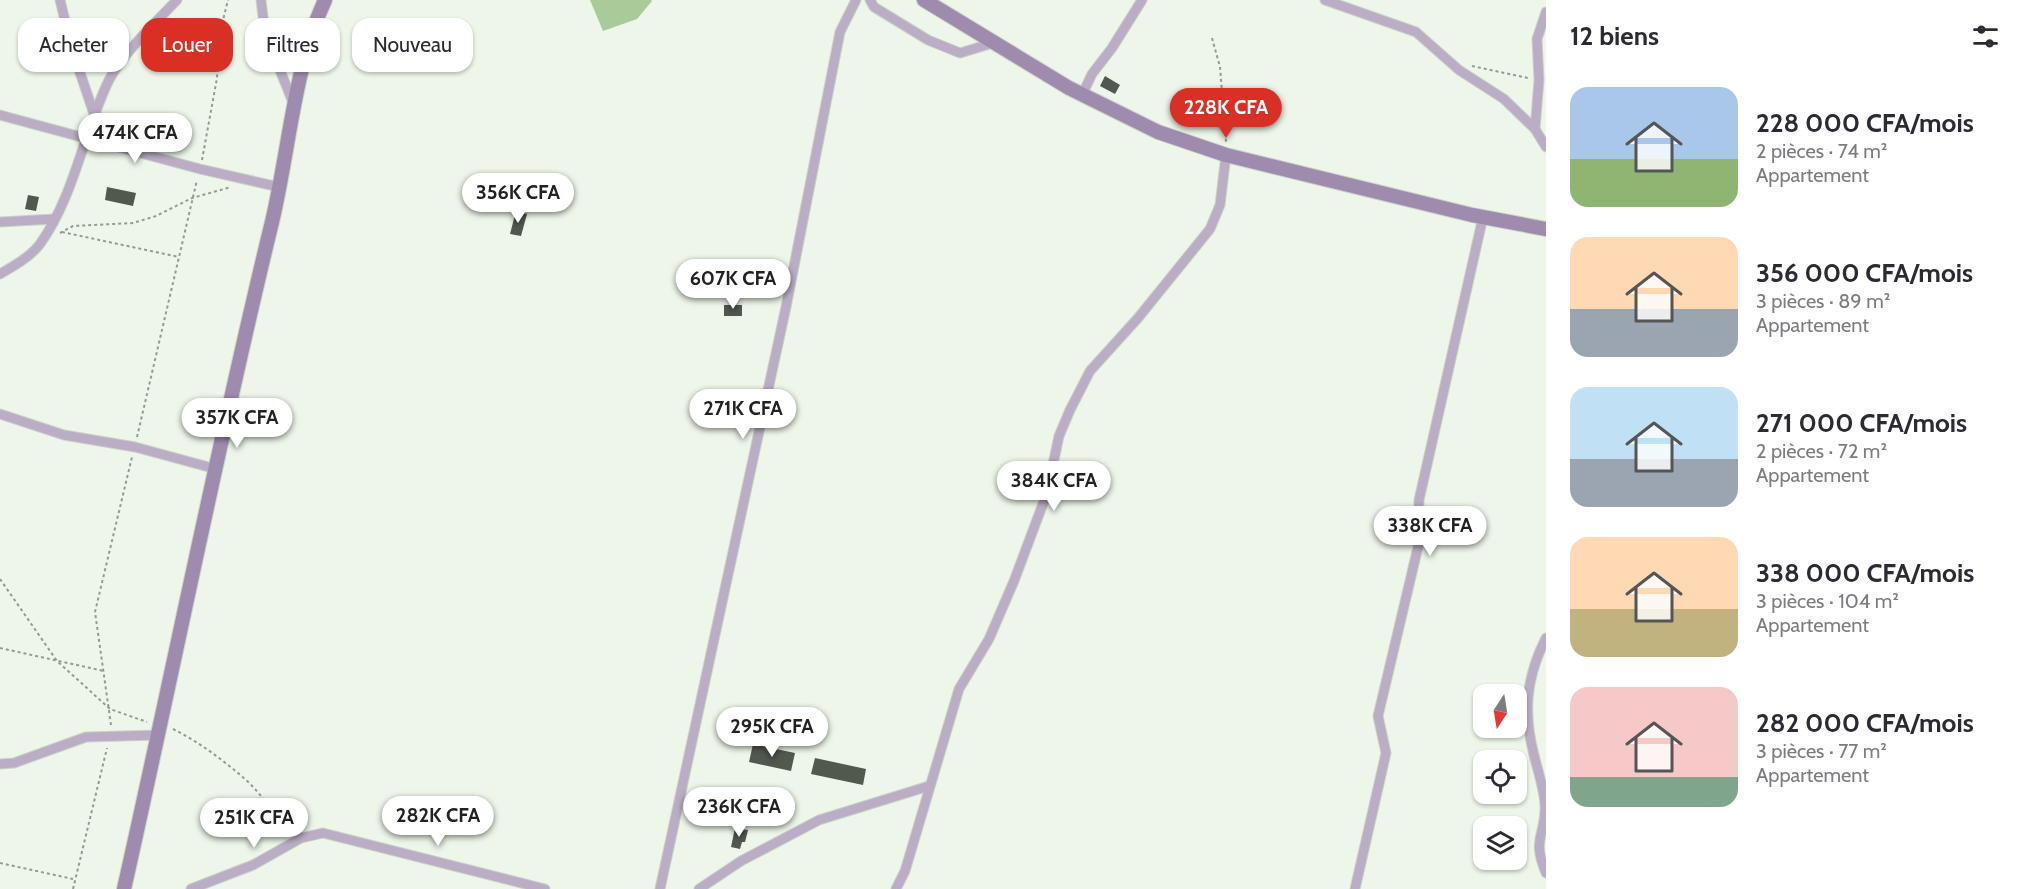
<!DOCTYPE html>
<html lang="fr">
<head>
<meta charset="utf-8">
<style>
	:root { --surface:#fff; --page:#f7f7f7; --text:#2b2b33; --muted:#7c7c81; --accent:#d93025 }
	body { margin:0; font-family:Cabin,sans-serif; background:var(--page); color:var(--text); height:100vh; display:flex; flex-direction:column; font-size:22px; white-space:nowrap }
	* { box-sizing:border-box; margin:0 }
	p { font-size:20px; color:var(--muted) }
	.icon { flex:none; width:33px; height:33px; fill:none; stroke:currentColor; stroke-width:2; stroke-linecap:round; stroke-linejoin:round }
	.map { position:relative; flex:1; overflow:hidden }
	.drawer { display:flex; flex-direction:column; background:var(--surface); width:480px }
	.drawer>* { flex:none }
	.top-card { position:absolute; left:18px; top:18px; width:570px; height:54px; display:flex; gap:12px }
	.needle { width:39px; rotate:192deg }
	.tools { position:absolute; left:1473px; top:684px; display:grid; gap:12px }
	.tools a { display:grid; place-items:center; width:54px; height:54px; border-radius:12px; background:var(--surface); box-shadow:0 2px 4px #0004; font-size:30px }
	.price { position:absolute; translate:-50% -51px; padding:0 14px; border-radius:21px; background:#fff; color:#222; font-size:20px; line-height:39px; filter:drop-shadow(0 2px 3px #0008) }
	.price::after { content:''; position:absolute; left:50%; top:36px; width:18px; height:14px; margin-left:-9px; background:inherit; clip-path:polygon(0 0,100% 0,50% 100%) }
	.price.current { background:var(--accent); color:#fff }
	ul { padding:0; list-style:none }
	li { display:flex; align-items:center; gap:18px; height:150px; padding:0 24px }
	li span { display:grid; place-items:center; flex:none; width:168px; height:120px; border-radius:18px; color:#555 }
	li>.icon { margin-inline-start:auto }
	span .icon { width:72px; height:72px; fill:#fffc; stroke-width:1 }
	li b { font-size:26px }
	h2 { display:flex; justify-content:space-between; align-items:center; height:72px; padding:0 24px; font-size:26px }
	.pill { padding:0 21px; border-radius:18px; background:var(--surface); box-shadow:0 2px 4px #0004; font-size:21px; line-height:54px }
	.pill.current { background:var(--accent); color:#fff }
	main { display:flex; flex:1; min-height:0 }
	.map>svg:first-child { display:block }
	.forest { fill:#a8cc99 }
	.building { fill:#51594e }
	.lines { fill:none; stroke-linecap:round; stroke-linejoin:round }
	.street-casing { stroke:#cbd3c8; stroke-width:11 }
	.secondary-casing { stroke:#cbd3c8; stroke-width:16 }
	.path { stroke:#939a91; stroke-width:2; stroke-dasharray:3 3; stroke-linecap:butt }
	.street { stroke:#baadc5; stroke-width:9 }
	.secondary { stroke:#9e8bae; stroke-width:14 }
</style>
</head>
<body>
<main>
<div class="map">
<svg width="1546" height="889" viewBox="0 0 1546 889">
	<rect width="100%" height="100%" fill="#edf6e9"/>
	<path class="forest" d="M 590,0 L 651,0 L 652,1 L 637,19 L 603,31 Z"/>
	<g class="building">
		<path d="M 1105,76 L 1120,85 L 1115,94 L 1100,86 Z"/>
		<path d="M 107,187 L 136,193 L 133,206 L 105,200 Z"/>
		<path d="M 28,195 L 39,197 L 36,211 L 25,209 Z"/>
		<path d="M 516,211 L 527,214 L 521,236 L 510,234 Z"/>
		<rect x="724" y="305" width="18" height="11"/>
		<path d="M 753,744 L 795,753 L 791,771 L 749,762 Z"/>
		<path d="M 815,758 L 866,769 L 863,785 L 811,774 Z"/>
		<path d="M 735,828 L 748,830 L 745,842 L 742,842 L 740,849 L 731,847 Z"/>
	</g>
	<g class="lines">
		<defs>
			<g id="street">
				<path d="M 60,0 L 72,49 L 94,114"/>
				<path d="M 261,0 L 265,33 L 294,105"/>
				<path d="M 870,0 L 874,7 L 928,40 L 960,53 L 993,43"/>
				<path d="M 1325,0 L 1416,32 L 1459,70 L 1504,99 L 1535,129 L 1546,147"/>
				<path d="M 1082,95 L 1092,74 L 1112,48 L 1142,0"/>
				<path d="M 0,115 L 200,169 L 279,187"/>
				<path d="M 1535,129 L 1539,80 L 1537,39 L 1546,12"/>
				<path d="M 0,222 L 54,219"/>
				<path d="M 0,274 C 14,266 30,257 40,244 C 75,195 83,133 109,80 C 123,53 156,22 177,0"/>
				<path d="M 0,414 L 64,435 L 135,447 L 216,469"/>
				<path d="M 1546,638 C 1526,677 1523,713 1534,755 C 1538,772 1544,788 1545,805 C 1546,837 1531,837 1546,873"/>
				<path d="M 0,764 L 14,763 L 86,737 L 159,735"/>
				<path d="M 191,889 L 253,865 L 301,838 L 323,833 L 545,889"/>
				<path d="M 660,889 L 786,307 L 840,32 L 856,0"/>
				<path d="M 699,889 L 741,861 L 819,820 L 929,786"/>
				<path d="M 896,889 L 905,871 L 959,689 L 989,639 L 1014,581 L 1047,493 L 1059,436 L 1070,410 L 1090,371 L 1138,318 L 1210,229 L 1220,205 L 1226,155"/>
				<path d="M 1355,889 L 1386,753 L 1378,716 L 1418,547 L 1419,500 L 1483,217"/>
			</g>
			<g id="secondary">
				<path d="M 924,0 L 1069,88 L 1158,132 L 1226,155 L 1472,215 L 1546,229"/>
				<path d="M 124,889 C 174,667 218,443 272,222 C 289,151 294,67 325,0"/>
			</g>
		</defs>
		<use href="#street" class="street-casing"/>
		<use href="#secondary" class="secondary-casing"/>
		<g class="path">
			<path d="M 1212,38 L 1220,67 L 1226,142"/>
			<path d="M 1472,66 L 1528,78"/>
			<path d="M 202,160 L 217,78 L 220,32 L 228,0"/>
			<path d="M 62,232 L 179,257"/>
			<path d="M 60,233 L 73,226 L 133,223 L 156,216 L 192,198 L 231,187"/>
			<path d="M 137,437 L 197,180"/>
			<path d="M 0,579 L 57,661 L 110,709 L 147,722"/>
			<path d="M 0,648 L 104,671"/>
			<path d="M 111,725 L 95,612 L 132,457"/>
			<path d="M 173,729 C 199,742 223,760 245,779 C 264,796 274,818 300,826"/>
			<path d="M 0,863 L 73,879"/>
			<path d="M 73,889 L 107,748"/>
		</g>
		<use href="#street" class="street"/>
		<use href="#secondary" class="secondary"/>
	</g>
</svg>
<div class="tools">
<a><svg class="needle" viewBox="-14 -14 28 28"><path d="M0-13l5 13h-10z" fill="#e53935"/><path d="M0 13l5-13h-10z" fill="#7c7c81"/></svg></a>
<a><svg class="icon" aria-label="locate" viewBox="0 0 24 24"><circle cx="12" cy="12" r="6"/><path d="M12 2v4M12 18v4M2 12h4M18 12h4"/></svg></a>
<a><svg class="icon" aria-label="layers" viewBox="0 0 24 24"><path d="M12 4l9 5-9 5-9-5zM3 14l9 5 9-5"/></svg></a>
</div>
<b class="price current" style="left:1226px;top:139px">228K CFA</b>
<b class="price" style="left:135px;top:164px">474K CFA</b>
<b class="price" style="left:518px;top:224px">356K CFA</b>
<b class="price" style="left:733px;top:310px">607K CFA</b>
<b class="price" style="left:743px;top:440px">271K CFA</b>
<b class="price" style="left:237px;top:449px">357K CFA</b>
<b class="price" style="left:1054px;top:512px">384K CFA</b>
<b class="price" style="left:1430px;top:557px">338K CFA</b>
<b class="price" style="left:772px;top:758px">295K CFA</b>
<b class="price" style="left:739px;top:838px">236K CFA</b>
<b class="price" style="left:438px;top:847px">282K CFA</b>
<b class="price" style="left:254px;top:849px">251K CFA</b>
<div class="top-card">
<a class="pill">Acheter</a>
<a class="pill current">Louer</a>
<a class="pill">Filtres</a>
<a class="pill">Nouveau</a>
</div>
</div>
<section class="drawer">
<h2>12 biens<svg class="icon" aria-label="filters" viewBox="0 0 24 24"><path d="M4 7h16M4 17h16"/><circle cx="9" cy="7" r="2"/><circle cx="15" cy="17" r="2"/></svg></h2>
<ul>
<li><span style="background:linear-gradient(#a9c7e8 60%,#8fb573 0)"><svg class="icon" aria-label="home" viewBox="0 0 24 24"><path d="M3 11l9-7 9 7M6 9v11h12V9"/></svg></span><div><b>228 000 CFA/mois</b><p>2 pièces · 74 m²</p><p>Appartement</p></div></li>
<li><span style="background:linear-gradient(#ffd9b3 60%,#9aa5b1 0)"><svg class="icon" aria-label="home" viewBox="0 0 24 24"><path d="M3 11l9-7 9 7M6 9v11h12V9"/></svg></span><div><b>356 000 CFA/mois</b><p>3 pièces · 89 m²</p><p>Appartement</p></div></li>
<li><span style="background:linear-gradient(#bfe0f5 60%,#9aa5b1 0)"><svg class="icon" aria-label="home" viewBox="0 0 24 24"><path d="M3 11l9-7 9 7M6 9v11h12V9"/></svg></span><div><b>271 000 CFA/mois</b><p>2 pièces · 72 m²</p><p>Appartement</p></div></li>
<li><span style="background:linear-gradient(#ffd9b3 60%,#c2b280 0)"><svg class="icon" aria-label="home" viewBox="0 0 24 24"><path d="M3 11l9-7 9 7M6 9v11h12V9"/></svg></span><div><b>338 000 CFA/mois</b><p>3 pièces · 104 m²</p><p>Appartement</p></div></li>
<li><span style="background:linear-gradient(#f6c9c9 75%,#7fa58c 0)"><svg class="icon" aria-label="home" viewBox="0 0 24 24"><path d="M3 11l9-7 9 7M6 9v11h12V9"/></svg></span><div><b>282 000 CFA/mois</b><p>3 pièces · 77 m²</p><p>Appartement</p></div></li>
</ul>
</section>
</main>
</body>
</html>
